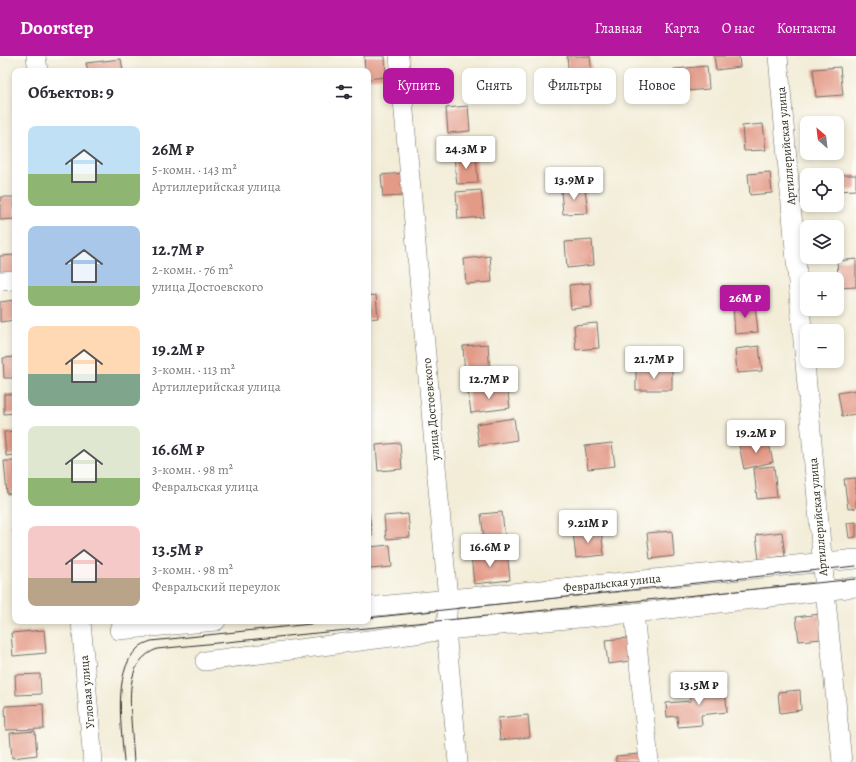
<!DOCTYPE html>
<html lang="ru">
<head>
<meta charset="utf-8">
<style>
	:root { --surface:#fff; --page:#f2f2f3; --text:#2b2b33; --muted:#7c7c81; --accent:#b5179e }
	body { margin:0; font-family:Alegreya,serif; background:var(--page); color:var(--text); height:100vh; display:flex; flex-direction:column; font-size:15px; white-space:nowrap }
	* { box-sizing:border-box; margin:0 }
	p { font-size:13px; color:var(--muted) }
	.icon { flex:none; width:22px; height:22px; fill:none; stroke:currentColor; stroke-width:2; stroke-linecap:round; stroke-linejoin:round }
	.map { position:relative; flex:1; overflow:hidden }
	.side { position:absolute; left:12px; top:12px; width:359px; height:556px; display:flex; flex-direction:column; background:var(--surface); border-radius:8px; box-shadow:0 2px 6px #0003 }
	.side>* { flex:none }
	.hud { position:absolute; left:383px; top:12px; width:380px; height:36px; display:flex; gap:8px }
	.needle { width:26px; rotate:332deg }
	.buttons { position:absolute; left:800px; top:60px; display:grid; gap:8px }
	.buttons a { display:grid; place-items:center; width:44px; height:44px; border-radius:8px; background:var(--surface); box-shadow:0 2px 6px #0003; font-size:20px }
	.price { position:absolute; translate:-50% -34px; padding:0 9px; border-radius:4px; background:#fff; color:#222; font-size:13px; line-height:26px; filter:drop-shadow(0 1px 2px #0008) }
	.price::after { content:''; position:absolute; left:50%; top:24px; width:12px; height:9px; margin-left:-6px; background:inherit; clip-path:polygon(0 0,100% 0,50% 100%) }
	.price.selected { background:var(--accent); color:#fff }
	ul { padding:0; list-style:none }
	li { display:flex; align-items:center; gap:12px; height:100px; padding:0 16px }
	li span { display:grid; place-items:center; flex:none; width:112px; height:80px; border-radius:8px; color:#555 }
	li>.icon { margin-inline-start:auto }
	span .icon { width:48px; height:48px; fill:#fffc; stroke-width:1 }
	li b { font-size:17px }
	h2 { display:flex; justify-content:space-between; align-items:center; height:48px; padding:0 16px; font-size:17px }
	.tag { padding:0 14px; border-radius:8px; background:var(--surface); box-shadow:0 2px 6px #0003; font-size:14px; line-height:36px }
	.tag.selected { background:var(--accent); color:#fff }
	header { display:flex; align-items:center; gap:24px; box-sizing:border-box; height:56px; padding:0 20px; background:var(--accent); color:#fff }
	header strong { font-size:19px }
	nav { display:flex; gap:22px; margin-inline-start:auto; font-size:14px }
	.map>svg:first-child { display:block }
	.building { fill:#e39a87 }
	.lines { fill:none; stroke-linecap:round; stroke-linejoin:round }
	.minor-casing { stroke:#716f68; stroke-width:20 }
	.minor { stroke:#fff; stroke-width:19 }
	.tram { stroke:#2b2b2b; stroke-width:1 }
	.labels { text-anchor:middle; stroke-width:3; stroke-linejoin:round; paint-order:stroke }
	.street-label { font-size:12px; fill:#2b2b2b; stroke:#fdfcf7 }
</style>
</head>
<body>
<header>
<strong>Doorstep</strong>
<nav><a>Главная</a><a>Карта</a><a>О нас</a><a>Контакты</a></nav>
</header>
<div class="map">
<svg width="856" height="706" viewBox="0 0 856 706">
	<rect width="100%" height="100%" fill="#fdfcf7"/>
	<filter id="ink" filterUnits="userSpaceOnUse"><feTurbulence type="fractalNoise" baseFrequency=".025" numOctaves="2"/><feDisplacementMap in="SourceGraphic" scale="8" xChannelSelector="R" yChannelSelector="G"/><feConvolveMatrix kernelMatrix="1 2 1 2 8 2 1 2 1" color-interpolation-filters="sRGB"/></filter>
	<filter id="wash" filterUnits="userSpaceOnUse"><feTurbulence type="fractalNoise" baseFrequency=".012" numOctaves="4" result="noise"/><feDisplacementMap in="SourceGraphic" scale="16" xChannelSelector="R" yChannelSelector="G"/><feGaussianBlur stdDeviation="0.9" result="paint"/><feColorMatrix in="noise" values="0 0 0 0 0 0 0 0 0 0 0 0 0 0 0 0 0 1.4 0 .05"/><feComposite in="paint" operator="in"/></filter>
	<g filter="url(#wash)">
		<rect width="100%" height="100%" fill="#f3edd8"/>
		<g id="blocks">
			<g class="building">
				<path d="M 364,0 L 385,0 L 386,21 L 368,23 L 368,15 L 365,15 Z"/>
				<path d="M 567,0 L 590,0 L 592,19 L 569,21 Z"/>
				<path d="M 714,0 L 739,0 L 740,11 L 716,14 Z"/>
				<path d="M 121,3 L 123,15 L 88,15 L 86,7 Z"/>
				<path d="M 707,10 L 709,33 L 676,36 L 674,13 Z"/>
				<path d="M 840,11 L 843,39 L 816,41 L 813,13 Z"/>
				<path d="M 468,50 L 470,75 L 448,77 L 446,52 Z"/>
				<path d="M 763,68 L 766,94 L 744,95 L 742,70 Z"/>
				<path d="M 476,99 L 478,127 L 457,128 L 454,101 Z"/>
				<path d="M 770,116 L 772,137 L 750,139 L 748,118 Z"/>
				<path d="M 403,117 L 405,140 L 383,141 L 381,119 Z"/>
				<path d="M 837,119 L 856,119 L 856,134 L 837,135 Z"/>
				<path d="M 585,132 L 588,157 L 563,158 L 561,134 Z"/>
				<path d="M 481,134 L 484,161 L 458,163 L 456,136 Z"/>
				<path d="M 0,141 L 14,141 L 15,163 L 0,164 Z"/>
				<path d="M 592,184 L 594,209 L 567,212 L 565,186 Z"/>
				<path d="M 15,199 L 15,220 L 0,221 L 0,200 Z"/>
				<path d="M 490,200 L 492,226 L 466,228 L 464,203 Z"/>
				<path d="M 856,203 L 856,231 L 839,232 L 837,205 Z"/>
				<path d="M 590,227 L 592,251 L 571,253 L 569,229 Z"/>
				<path d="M 376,239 L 378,262 L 368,263 L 368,240 Z"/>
				<path d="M 15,244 L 15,264 L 0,266 L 0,246 Z"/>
				<path d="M 755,248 L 758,276 L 735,278 L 733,250 Z"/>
				<path d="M 597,267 L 599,292 L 576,294 L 574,269 Z"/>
				<path d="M 488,288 L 490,318 L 465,320 L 463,290 Z"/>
				<path d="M 759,290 L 762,315 L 737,317 L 735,293 Z"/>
				<path d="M 15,301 L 15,322 L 4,322 L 3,302 Z"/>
				<path d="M 672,313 L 672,334 L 636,334 L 636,314 Z"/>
				<path d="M 507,330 L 510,352 L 471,357 L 468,335 Z"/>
				<path d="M 856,334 L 856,358 L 842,360 L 838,337 Z"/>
				<path d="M 4,338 L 15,338 L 15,357 L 4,358 Z"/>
				<path d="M 514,362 L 517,384 L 479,390 L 476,368 Z"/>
				<path d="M 15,375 L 15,399 L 6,400 L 4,376 Z"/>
				<path d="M 768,383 L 773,406 L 744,413 L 739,389 Z"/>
				<path d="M 400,387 L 402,413 L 378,415 L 376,389 Z"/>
				<path d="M 612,387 L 615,410 L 588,413 L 585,390 Z"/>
				<path d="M 4,405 L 15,405 L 15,437 L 7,438 Z"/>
				<path d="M 774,410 L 777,441 L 757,443 L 754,412 Z"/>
				<path d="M 856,422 L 856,452 L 848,453 L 844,423 Z"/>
				<path d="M 12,456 L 15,456 L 15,477 L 13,477 Z"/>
				<path d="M 368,456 L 369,456 L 372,480 L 368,480 Z"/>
				<path d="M 502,456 L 506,491 L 485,493 L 481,458 Z"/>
				<path d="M 408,458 L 410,481 L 386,483 L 384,460 Z"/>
				<path d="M 856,466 L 856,481 L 849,482 L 847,467 Z"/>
				<path d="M 601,473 L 604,499 L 576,502 L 573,476 Z"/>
				<path d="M 672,475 L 674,500 L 650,503 L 647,477 Z"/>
				<path d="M 782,476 L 785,500 L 759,504 L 756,479 Z"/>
				<path d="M 390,489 L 392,511 L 370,513 L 368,491 Z"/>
				<path d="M 507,495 L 510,524 L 474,528 L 471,499 Z"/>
				<path d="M 820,558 L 822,583 L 799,585 L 796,561 Z"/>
				<path d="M 44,574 L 46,597 L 13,600 L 11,577 Z"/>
				<path d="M 628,582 L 630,605 L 608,608 L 605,584 Z"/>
				<path d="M 40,618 L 41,638 L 16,639 L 15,619 Z"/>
				<path d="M 725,629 L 727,656 L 701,659 L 702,669 L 678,671 L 677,660 L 667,661 L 666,647 L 691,645 L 690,632 Z"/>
				<path d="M 800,634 L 801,654 L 780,657 L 778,636 Z"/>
				<path d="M 43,648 L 44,673 L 6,674 L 5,650 Z"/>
				<path d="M 528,659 L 530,681 L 500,684 L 498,662 Z"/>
				<path d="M 35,675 L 37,699 L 12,702 L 10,677 Z"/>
				<path d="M 640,698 L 640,706 L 616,706 L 616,700 Z"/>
			</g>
		</g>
	</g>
	<g filter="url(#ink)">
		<use href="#blocks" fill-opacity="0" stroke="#716f68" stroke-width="1"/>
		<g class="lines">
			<defs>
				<g id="minor">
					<path d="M 36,0 L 38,15"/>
					<path d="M 399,0 L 448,543 L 446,574 L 458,706"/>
					<path d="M 778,0 L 825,534 L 842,706"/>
					<path d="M 0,225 L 15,224"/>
					<path d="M 368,551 L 856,503"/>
					<path d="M 634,557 L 649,706"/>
					<path d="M 81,565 L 93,706"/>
					<path d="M 119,574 L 216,565"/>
					<path d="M 205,605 L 446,574 L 634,557 L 856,531"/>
				</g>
			</defs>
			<use href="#minor" class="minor-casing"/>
			<use href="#minor" class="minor"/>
			<g class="tram">
				<path d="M 368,562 L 856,510"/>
				<path d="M 124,706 C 122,674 112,617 137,593 C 140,589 146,587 151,585 L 339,565"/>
				<path d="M 134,706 C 133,692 132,677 131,663 C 130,636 127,605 157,593 L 856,523"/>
			</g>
		</g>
	</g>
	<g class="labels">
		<g class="street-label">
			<text transform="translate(786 90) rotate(-95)" y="4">Артиллерийская улица</text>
			<text transform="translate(431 353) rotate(-95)" y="4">улица Достоевского</text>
			<text transform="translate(818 461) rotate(-95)" y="4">Артиллерийская улица</text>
			<text transform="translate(612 527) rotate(-6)" y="4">Февральская улица</text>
			<text transform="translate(87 636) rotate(-95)" y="4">Угловая улица</text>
		</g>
	</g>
</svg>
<div class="buttons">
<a><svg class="needle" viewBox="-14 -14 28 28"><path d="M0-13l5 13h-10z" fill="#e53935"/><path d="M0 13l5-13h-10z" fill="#7c7c81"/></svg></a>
<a><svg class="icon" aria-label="locate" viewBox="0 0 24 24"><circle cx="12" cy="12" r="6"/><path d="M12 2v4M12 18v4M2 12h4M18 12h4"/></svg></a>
<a><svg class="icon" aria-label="layers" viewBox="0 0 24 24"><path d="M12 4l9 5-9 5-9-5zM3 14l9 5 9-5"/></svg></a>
<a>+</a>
<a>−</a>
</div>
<b class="price" style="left:466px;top:114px">24.3M ₽</b>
<b class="price" style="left:574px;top:145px">13.9M ₽</b>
<b class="price selected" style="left:745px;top:263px">26M ₽</b>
<b class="price" style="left:654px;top:324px">21.7M ₽</b>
<b class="price" style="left:489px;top:344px">12.7M ₽</b>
<b class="price" style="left:756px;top:398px">19.2M ₽</b>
<b class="price" style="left:588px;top:488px">9.21M ₽</b>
<b class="price" style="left:490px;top:512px">16.6M ₽</b>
<b class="price" style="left:699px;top:650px">13.5M ₽</b>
<div class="hud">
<a class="tag selected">Купить</a>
<a class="tag">Снять</a>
<a class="tag">Фильтры</a>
<a class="tag">Новое</a>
</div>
<section class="side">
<h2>Объектов: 9<svg class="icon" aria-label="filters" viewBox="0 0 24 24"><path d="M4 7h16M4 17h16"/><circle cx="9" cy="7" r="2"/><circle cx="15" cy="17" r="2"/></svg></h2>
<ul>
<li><span style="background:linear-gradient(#bfe0f5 60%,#8fb573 0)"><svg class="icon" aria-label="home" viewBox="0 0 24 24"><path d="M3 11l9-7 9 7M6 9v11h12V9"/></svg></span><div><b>26M ₽</b><p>5-комн. · 143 m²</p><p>Артиллерийская улица</p></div></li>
<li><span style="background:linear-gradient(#a9c7e8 75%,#8fb573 0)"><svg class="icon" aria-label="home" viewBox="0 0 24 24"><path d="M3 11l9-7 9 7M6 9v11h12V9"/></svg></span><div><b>12.7M ₽</b><p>2-комн. · 76 m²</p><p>улица Достоевского</p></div></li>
<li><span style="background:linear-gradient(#ffd9b3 60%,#7fa58c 0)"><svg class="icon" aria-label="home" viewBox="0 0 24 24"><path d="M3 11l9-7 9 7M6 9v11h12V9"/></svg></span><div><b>19.2M ₽</b><p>3-комн. · 113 m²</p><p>Артиллерийская улица</p></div></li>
<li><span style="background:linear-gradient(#dfe7d0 65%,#8fb573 0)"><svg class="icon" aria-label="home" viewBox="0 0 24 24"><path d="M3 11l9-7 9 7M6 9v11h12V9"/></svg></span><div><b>16.6M ₽</b><p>3-комн. · 98 m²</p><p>Февральская улица</p></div></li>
<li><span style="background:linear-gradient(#f6c9c9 65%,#b9a48a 0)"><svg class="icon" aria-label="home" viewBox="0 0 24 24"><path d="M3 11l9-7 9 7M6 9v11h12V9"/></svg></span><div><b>13.5M ₽</b><p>3-комн. · 98 m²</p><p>Февральский переулок</p></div></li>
</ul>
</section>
</div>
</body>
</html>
